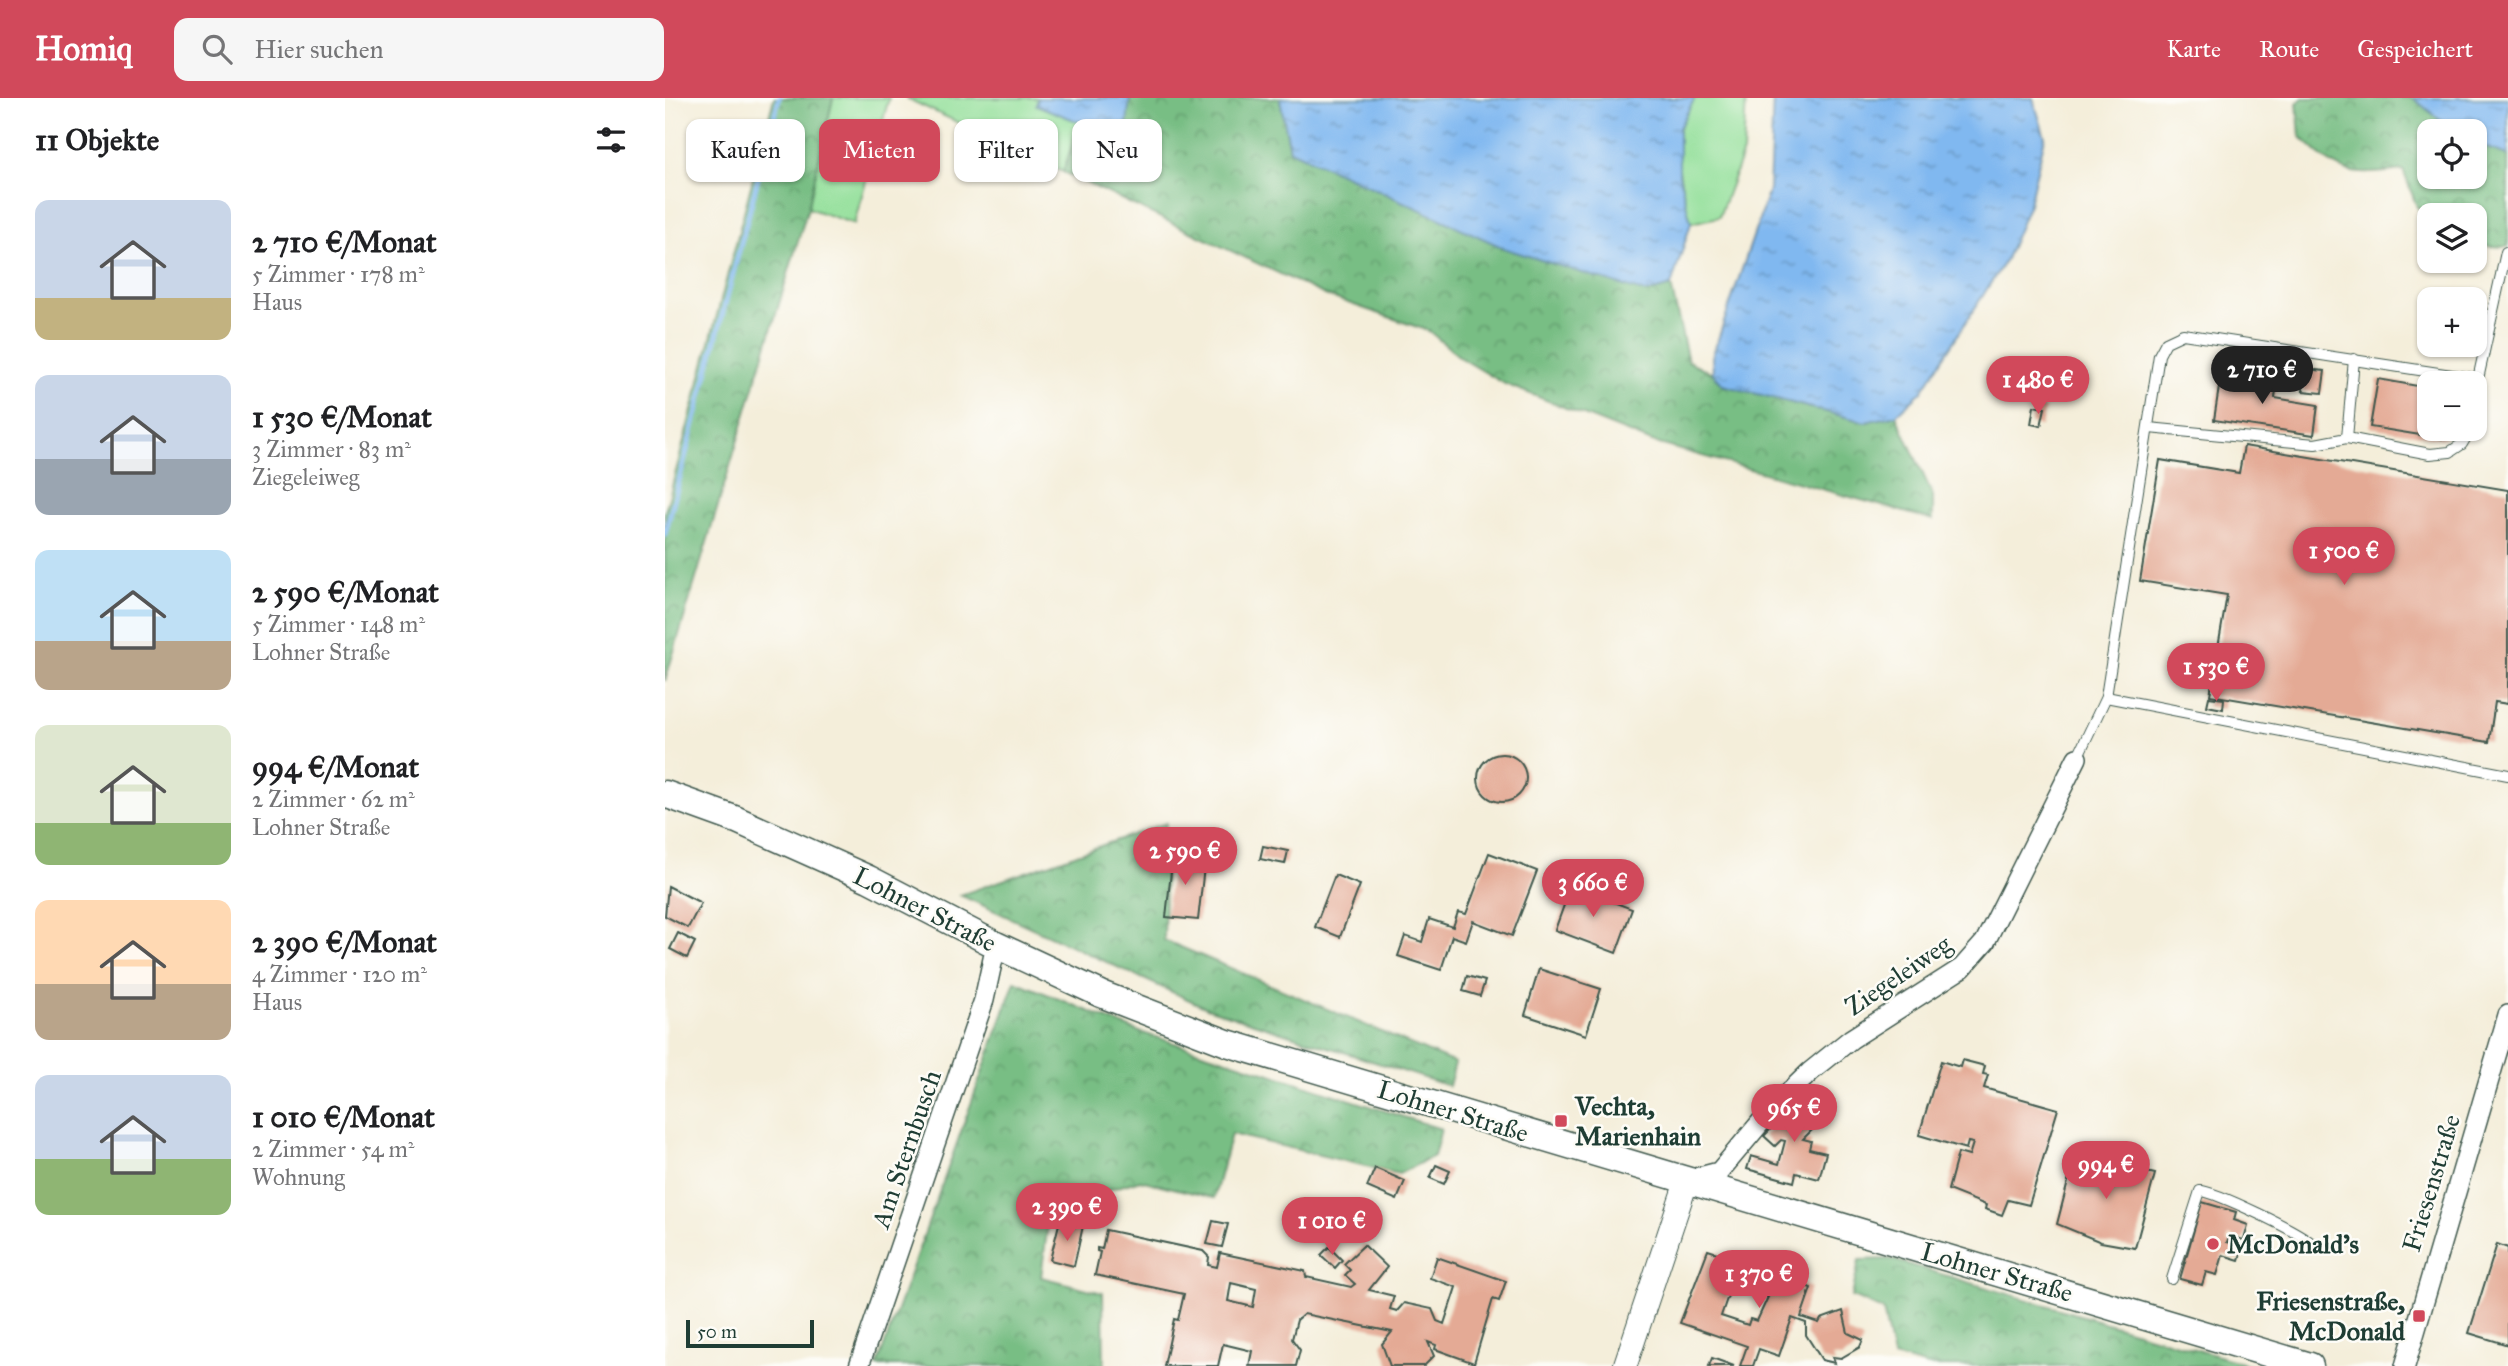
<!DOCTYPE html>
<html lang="de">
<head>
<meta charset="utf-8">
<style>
	:root { --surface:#fff; --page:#f6f6f6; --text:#202124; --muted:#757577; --accent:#d1495b }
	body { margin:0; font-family:"IM FELL Great Primer",serif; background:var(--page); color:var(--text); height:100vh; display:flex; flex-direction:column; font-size:26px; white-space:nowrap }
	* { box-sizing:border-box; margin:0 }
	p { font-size:23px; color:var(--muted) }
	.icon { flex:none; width:38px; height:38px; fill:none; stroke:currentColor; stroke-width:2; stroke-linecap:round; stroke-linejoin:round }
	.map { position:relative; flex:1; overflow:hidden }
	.panel { display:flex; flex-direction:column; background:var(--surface); width:665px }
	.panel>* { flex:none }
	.banner { position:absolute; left:21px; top:21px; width:665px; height:63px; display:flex; gap:14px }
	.tools { position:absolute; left:1752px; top:21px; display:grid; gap:14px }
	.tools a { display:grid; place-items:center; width:70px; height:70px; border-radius:14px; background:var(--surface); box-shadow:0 2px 5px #0004; font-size:35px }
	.scale { position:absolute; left:21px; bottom:18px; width:128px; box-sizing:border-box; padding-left:7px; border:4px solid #1f3d34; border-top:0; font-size:19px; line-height:24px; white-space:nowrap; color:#1f3d34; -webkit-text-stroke:5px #fdfcf7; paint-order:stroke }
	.price { position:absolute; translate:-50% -60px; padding:0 16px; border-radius:24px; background:var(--accent); color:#fff; font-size:23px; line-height:46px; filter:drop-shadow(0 2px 4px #0008) }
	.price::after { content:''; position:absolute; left:50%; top:42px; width:21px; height:16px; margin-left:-10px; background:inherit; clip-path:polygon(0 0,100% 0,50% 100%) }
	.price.active { background:#222; color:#fff }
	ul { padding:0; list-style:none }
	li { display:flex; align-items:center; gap:21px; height:175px; padding:0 35px }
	li span { display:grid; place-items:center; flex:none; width:196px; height:140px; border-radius:14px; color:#555 }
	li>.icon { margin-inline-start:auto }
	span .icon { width:84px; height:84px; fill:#fffc; stroke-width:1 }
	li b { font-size:30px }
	h2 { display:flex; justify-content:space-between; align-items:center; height:84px; padding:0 35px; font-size:30px }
	.tag { padding:0 24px; border-radius:14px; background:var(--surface); box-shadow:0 2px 5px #0004; font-size:24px; line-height:63px }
	.tag.active { background:var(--accent); color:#fff }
	header { display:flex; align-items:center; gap:42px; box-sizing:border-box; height:98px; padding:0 35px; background:var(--accent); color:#fff }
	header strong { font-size:33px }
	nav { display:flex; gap:38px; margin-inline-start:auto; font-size:24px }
	.search { width:490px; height:63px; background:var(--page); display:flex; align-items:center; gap:18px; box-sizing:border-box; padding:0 24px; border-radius:14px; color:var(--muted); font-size:26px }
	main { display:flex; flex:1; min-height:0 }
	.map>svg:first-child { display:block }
	.green { fill:#95e09c; stroke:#5a8e68; stroke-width:2 }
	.forest { fill:url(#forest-crowns); stroke:#4c7e5c; stroke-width:2 }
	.water { fill:url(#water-ripples); stroke:#507a92; stroke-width:2 }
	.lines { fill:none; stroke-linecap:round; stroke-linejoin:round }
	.stream { stroke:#80b8f0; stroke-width:5 }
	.building { fill:#e4aa95; fill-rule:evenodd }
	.service-casing { stroke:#3f584d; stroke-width:12 }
	.minor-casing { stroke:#3f584d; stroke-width:22 }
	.tertiary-casing { stroke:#3f584d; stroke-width:25 }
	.secondary-casing { stroke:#3f584d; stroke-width:29 }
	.service { stroke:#fff; stroke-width:10 }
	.minor { stroke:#fff; stroke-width:19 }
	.tertiary { stroke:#fff; stroke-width:23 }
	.secondary { stroke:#fff; stroke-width:26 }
	.poi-dot { fill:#d1495b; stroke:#fdfcf7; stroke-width:2.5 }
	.labels { text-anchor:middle; stroke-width:5; stroke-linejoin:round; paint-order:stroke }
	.street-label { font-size:26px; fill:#1f3d34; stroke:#fdfcf7 }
	.poi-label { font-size:26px; font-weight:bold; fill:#1f3d34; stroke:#fdfcf7; text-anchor:start }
</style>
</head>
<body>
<header>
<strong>Homiq</strong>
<div class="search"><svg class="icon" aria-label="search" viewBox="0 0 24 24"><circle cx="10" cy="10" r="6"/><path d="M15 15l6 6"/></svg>Hier suchen</div>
<nav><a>Karte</a><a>Route</a><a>Gespeichert</a></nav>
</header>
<main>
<section class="panel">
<h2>11 Objekte<svg class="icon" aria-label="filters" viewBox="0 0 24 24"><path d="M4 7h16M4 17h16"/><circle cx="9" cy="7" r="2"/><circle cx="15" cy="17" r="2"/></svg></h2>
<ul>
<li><span style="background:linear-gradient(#c9d6e8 70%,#c2b280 0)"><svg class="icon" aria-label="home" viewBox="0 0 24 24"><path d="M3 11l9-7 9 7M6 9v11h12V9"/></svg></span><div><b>2 710 €/Monat</b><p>5 Zimmer · 178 m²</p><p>Haus</p></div></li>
<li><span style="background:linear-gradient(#c9d6e8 60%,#9aa5b1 0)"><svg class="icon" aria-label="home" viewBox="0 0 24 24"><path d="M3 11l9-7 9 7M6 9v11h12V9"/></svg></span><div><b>1 530 €/Monat</b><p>3 Zimmer · 83 m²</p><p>Ziegeleiweg</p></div></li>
<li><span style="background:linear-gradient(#bfe0f5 65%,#b9a48a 0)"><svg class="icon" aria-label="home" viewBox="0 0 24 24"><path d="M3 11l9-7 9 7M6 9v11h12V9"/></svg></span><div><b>2 590 €/Monat</b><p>5 Zimmer · 148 m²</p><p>Lohner Straße</p></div></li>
<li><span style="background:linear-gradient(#dfe7d0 70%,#8fb573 0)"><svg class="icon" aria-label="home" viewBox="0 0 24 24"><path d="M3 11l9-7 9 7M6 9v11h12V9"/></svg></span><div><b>994 €/Monat</b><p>2 Zimmer · 62 m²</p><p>Lohner Straße</p></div></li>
<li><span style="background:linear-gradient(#ffd9b3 60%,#b9a48a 0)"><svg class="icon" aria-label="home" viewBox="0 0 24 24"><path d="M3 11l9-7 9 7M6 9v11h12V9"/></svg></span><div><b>2 390 €/Monat</b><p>4 Zimmer · 120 m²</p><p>Haus</p></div></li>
<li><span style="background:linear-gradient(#c9d6e8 60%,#8fb573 0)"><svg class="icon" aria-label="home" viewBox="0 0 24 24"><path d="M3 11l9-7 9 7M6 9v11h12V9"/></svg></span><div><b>1 010 €/Monat</b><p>2 Zimmer · 54 m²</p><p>Wohnung</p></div></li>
</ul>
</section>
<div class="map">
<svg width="1843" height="1268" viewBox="0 0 1843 1268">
	<defs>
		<pattern id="forest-crowns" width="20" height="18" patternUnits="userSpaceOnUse" patternTransform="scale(1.75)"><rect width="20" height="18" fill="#78be84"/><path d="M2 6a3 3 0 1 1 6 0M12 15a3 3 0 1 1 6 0" fill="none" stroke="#629c6d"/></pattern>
		<pattern id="water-ripples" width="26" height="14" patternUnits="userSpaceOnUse" patternTransform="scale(1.75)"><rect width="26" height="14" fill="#80b8f0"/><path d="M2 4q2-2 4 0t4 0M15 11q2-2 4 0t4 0" fill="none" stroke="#6897c3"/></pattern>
	</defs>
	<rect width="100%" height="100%" fill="#fdfcf7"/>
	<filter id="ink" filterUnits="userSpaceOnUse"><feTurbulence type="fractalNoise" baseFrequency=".0143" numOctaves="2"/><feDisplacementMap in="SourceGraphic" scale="14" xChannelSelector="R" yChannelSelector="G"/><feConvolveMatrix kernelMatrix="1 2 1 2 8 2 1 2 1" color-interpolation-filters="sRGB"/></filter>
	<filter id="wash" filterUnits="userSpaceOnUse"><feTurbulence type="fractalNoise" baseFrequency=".00686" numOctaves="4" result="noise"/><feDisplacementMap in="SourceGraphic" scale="28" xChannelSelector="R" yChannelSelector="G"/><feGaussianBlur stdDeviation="1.57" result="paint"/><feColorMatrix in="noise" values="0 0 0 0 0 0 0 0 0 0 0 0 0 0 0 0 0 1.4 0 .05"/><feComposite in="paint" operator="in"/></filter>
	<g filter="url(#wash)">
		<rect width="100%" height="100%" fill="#f4eeda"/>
		<g class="green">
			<path d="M 168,0 L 224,0 L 189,126 L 143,110 Z"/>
			<path d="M 241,0 L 373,0 L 372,7 L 415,24 L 398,74 Z"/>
			<path d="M 1030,0 L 1081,0 L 1078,54 L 1054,119 L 1026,125 C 1016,86 999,33 1030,0 Z"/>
		</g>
		<g class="forest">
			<path d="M 109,0 L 168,0 L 143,110 L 0,583 L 0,415 Z"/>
			<path d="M 465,0 L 617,0 L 615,2 L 625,52 L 981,195 L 1006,188 L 1023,263 L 1048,275 L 1058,287 L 1200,324 L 1231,317 L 1268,398 L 1268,422 L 987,344 L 840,286 L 796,260 L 764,233 L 660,197 L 398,74 L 415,24 L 460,42 Z"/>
			<path d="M 1638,0 L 1748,0 L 1789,33 L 1764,33 L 1764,79 L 1810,79 L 1810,46 L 1843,57 L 1843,149 L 1823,148 L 1810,140 L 1810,117 L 1767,117 L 1752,109 L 1738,72 C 1683,79 1674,77 1635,38 L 1632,5 Z"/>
			<path d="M 501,725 L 499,842 L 790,965 L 784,988 L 542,910 L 295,797 Z"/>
			<path d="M 350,883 L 472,933 L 776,1031 L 769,1058 L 734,1076 L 566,1036 L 549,1100 L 475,1082 L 385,1110 L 376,1179 L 438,1195 L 439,1268 L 212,1268 Z"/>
			<path d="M 1225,1161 L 1587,1268 L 1264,1268 L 1228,1259 L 1218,1212 L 1187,1199 L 1194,1162 Z"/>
		</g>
		<g class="water">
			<path d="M 373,0 L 465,0 L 460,42 L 371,7 Z"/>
			<path d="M 617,0 L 1030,0 L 1014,30 L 1014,77 L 1026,125 L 1006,188 L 981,195 L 841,151 L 625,52 L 615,2 Z"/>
			<path d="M 1108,0 L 1368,0 L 1380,39 L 1364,106 L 1341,161 L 1257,293 L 1231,317 L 1200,324 L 1058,287 L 1048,275 L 1047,259 L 1104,92 Z"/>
			<path d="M 1748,0 L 1843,0 L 1843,57 L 1810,46 L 1810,33 L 1789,33 Z"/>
		</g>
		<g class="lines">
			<path class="stream" d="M 0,436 L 114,0"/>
		</g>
		<g id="blocks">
			<g class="building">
				<path d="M 1640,271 L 1660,273 L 1657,295 L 1638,293 Z"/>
				<path d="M 1556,276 L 1612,284 L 1610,300 L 1653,307 L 1649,337 L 1549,322 Z"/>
				<path d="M 1713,281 L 1764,290 L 1764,331 L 1782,331 L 1780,341 L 1705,329 Z"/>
				<path d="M 1369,308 L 1380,310 L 1376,328 L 1366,326 Z"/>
				<path d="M 1579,348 L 1843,392 L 1843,606 L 1830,604 L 1824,644 L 1545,597 L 1562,497 L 1475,483 L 1495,362 L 1574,375 Z"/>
				<path d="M 1544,599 L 1559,601 L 1558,611 L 1542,608 Z"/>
				<circle cx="837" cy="680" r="24"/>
				<path d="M 598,748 L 623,753 L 620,766 L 595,761 Z"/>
				<path d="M 824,755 L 872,773 L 847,838 L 808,823 L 801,843 L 787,838 L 776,872 L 733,858 L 740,838 L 757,844 L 764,821 L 788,829 L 793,814 L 801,816 Z"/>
				<path d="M 508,756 L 540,760 L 533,822 L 501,819 Z"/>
				<path d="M 670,777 L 695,787 L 675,839 L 650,829 Z"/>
				<path d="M 3,788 L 36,805 L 23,830 L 0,818 Z"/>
				<path d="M 906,788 L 967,811 L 951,855 L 890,832 Z"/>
				<path d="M 13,835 L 30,844 L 22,860 L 5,851 Z"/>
				<path d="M 874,871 L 936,891 L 921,937 L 860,917 Z"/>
				<path d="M 802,878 L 820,883 L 815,898 L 798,893 Z"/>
				<path d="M 1297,962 L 1320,968 L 1318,976 L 1323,977 L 1319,990 L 1393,1011 L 1364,1107 L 1343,1102 L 1337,1117 L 1320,1111 L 1321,1107 L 1283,1092 L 1293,1055 L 1304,1058 L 1308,1045 L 1303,1044 L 1301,1051 L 1254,1037 L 1276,963 L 1295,969 Z"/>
				<path d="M 1143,993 L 1159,1008 L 1142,1026 L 1148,1031 L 1138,1041 L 1146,1043 L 1144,1051 L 1161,1055 L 1154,1081 L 1131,1075 L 1129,1084 L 1082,1071 L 1086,1058 L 1114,1066 L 1120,1043 L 1116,1042 L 1110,1048 L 1099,1038 Z"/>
				<path d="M 1410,1057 L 1490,1076 L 1470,1150 L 1436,1144 L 1392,1126 Z"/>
				<path d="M 771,1067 L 785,1073 L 779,1086 L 765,1080 Z"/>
				<path d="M 710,1070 L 740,1083 L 732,1102 L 702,1089 Z"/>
				<path d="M 1537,1104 L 1571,1114 L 1569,1122 L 1583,1127 L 1579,1142 L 1564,1138 L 1562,1144 L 1578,1148 L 1574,1162 L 1558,1157 L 1552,1177 L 1541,1174 L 1537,1187 L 1515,1181 Z"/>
				<path d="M 395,1122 L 418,1128 L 409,1168 L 385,1162 Z"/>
				<path d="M 548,1123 L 563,1126 L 557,1149 L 542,1146 Z"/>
				<path d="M 441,1132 L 538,1153 L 544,1159 L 543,1167 L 552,1169 L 555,1155 L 640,1173 L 641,1179 L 686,1189 L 690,1186 L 680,1177 L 685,1172 L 679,1166 L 699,1147 L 722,1169 L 704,1192 L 729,1198 L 725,1211 L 732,1213 L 739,1205 L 767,1211 L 772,1223 L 779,1226 L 791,1189 L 765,1180 L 772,1159 L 841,1183 L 834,1203 L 828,1201 L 809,1265 L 770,1251 L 771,1247 L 763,1244 L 769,1258 L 759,1268 L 725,1268 L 717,1246 L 727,1234 L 639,1216 L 632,1222 L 627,1241 L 635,1252 L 631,1268 L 584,1268 L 587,1253 L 558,1246 L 553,1268 L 499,1268 L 509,1221 L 513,1222 L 519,1196 L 430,1177 L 435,1154 L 432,1153 L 432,1150 L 437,1151 ZM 566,1185 L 591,1191 L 588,1209 L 563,1203 Z"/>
				<path d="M 1832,1146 L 1843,1150 L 1843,1247 L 1804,1235 Z"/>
				<path d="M 664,1149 L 677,1162 L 670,1170 L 656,1157 Z"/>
				<path d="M 1043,1152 L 1129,1180 L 1128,1183 L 1146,1190 L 1136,1219 L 1154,1225 L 1156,1221 L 1178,1213 L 1183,1235 L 1198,1242 L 1195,1249 L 1176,1260 L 1168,1259 L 1170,1265 L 1157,1262 L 1141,1237 L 1141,1225 L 1127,1220 L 1114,1258 L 1094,1251 L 1088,1268 L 1075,1268 L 1082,1248 L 1015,1225 ZM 1067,1186 L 1103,1199 L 1092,1223 L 1085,1221 L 1083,1227 L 1056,1218 Z"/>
				<path d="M 1047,1260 L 1069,1268 L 1044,1268 Z"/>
			</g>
		</g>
	</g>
	<g filter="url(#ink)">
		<use href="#blocks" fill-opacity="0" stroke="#3f584d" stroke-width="2"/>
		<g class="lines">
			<defs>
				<g id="service">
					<path d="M 1813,281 L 1841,154"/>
					<path d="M 1484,330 L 1650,346 L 1682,340 L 1765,356 L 1785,354 L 1797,346 L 1806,331"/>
					<path d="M 1682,340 L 1689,261"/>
					<path d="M 1441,599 L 1494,257 L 1501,244 L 1518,236 L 1813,281 L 1810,306"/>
					<path d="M 1412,660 L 1441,599 L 1843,677"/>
					<path d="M 1507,1181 L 1535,1093 C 1548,1092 1637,1135 1647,1146"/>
				</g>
				<g id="minor">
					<path d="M 1023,1082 L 1054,1074 L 1106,1012 L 1145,974 L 1186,941 L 1297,870 L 1320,844 L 1412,660"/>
					<path d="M 194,1268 L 319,902 L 331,847"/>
					<path d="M 1740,1268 L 1843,917"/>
				</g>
				<path id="tertiary" d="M 960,1268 L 1022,1082"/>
				<path id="secondary" d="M 0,696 L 72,722 L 204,781 L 331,847 L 436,896 L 562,945 L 1645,1268"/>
			</defs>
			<use href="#service" class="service-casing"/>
			<use href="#minor" class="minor-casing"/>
			<use href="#tertiary" class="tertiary-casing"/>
			<use href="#secondary" class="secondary-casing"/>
			<use href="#service" class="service"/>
			<use href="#minor" class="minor"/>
			<use href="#tertiary" class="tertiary"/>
			<use href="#secondary" class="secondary"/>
		</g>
	</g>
	<g class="poi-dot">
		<rect x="889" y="1016" width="14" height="14" rx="3.5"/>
		<circle cx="1548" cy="1146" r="7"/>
		<rect x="1747" y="1211" width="14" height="14" rx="3.5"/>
	</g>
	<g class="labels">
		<g class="street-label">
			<text transform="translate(260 811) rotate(27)" y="9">Lohner Straße</text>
			<text transform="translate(1233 877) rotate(-34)" y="9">Ziegeleiweg</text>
			<text transform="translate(788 1013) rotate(17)" y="9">Lohner Straße</text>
			<text transform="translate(241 1051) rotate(-71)" y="9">Am Sternbusch</text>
			<text transform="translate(1766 1085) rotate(-73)" y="9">Friesenstraße</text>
			<text transform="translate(1332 1174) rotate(16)" y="9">Lohner Straße</text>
		</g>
		<g class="poi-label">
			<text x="910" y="1017">Vechta,<tspan x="910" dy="30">Marienhain</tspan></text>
			<text x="1562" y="1155">McDonald's</text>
			<text x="1740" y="1212" text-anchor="end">Friesenstraße,<tspan x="1740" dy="30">McDonald</tspan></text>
		</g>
	</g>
</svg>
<div class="tools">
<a><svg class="icon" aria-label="locate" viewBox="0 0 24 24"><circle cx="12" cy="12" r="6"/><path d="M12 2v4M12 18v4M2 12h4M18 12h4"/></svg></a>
<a><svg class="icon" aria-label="layers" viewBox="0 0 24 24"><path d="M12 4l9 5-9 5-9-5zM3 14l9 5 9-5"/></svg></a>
<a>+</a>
<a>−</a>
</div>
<div class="scale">50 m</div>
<b class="price active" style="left:1597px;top:308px">2 710 €</b>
<b class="price" style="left:1373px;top:318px">1 480 €</b>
<b class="price" style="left:1679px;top:489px">1 500 €</b>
<b class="price" style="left:1551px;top:605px">1 530 €</b>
<b class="price" style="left:520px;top:789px">2 590 €</b>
<b class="price" style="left:928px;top:821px">3 660 €</b>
<b class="price" style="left:1129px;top:1046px">965 €</b>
<b class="price" style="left:1441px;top:1103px">994 €</b>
<b class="price" style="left:402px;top:1145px">2 390 €</b>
<b class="price" style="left:667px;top:1159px">1 010 €</b>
<b class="price" style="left:1094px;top:1212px">1 370 €</b>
<div class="banner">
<a class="tag">Kaufen</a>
<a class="tag active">Mieten</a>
<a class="tag">Filter</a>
<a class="tag">Neu</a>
</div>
</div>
</main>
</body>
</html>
